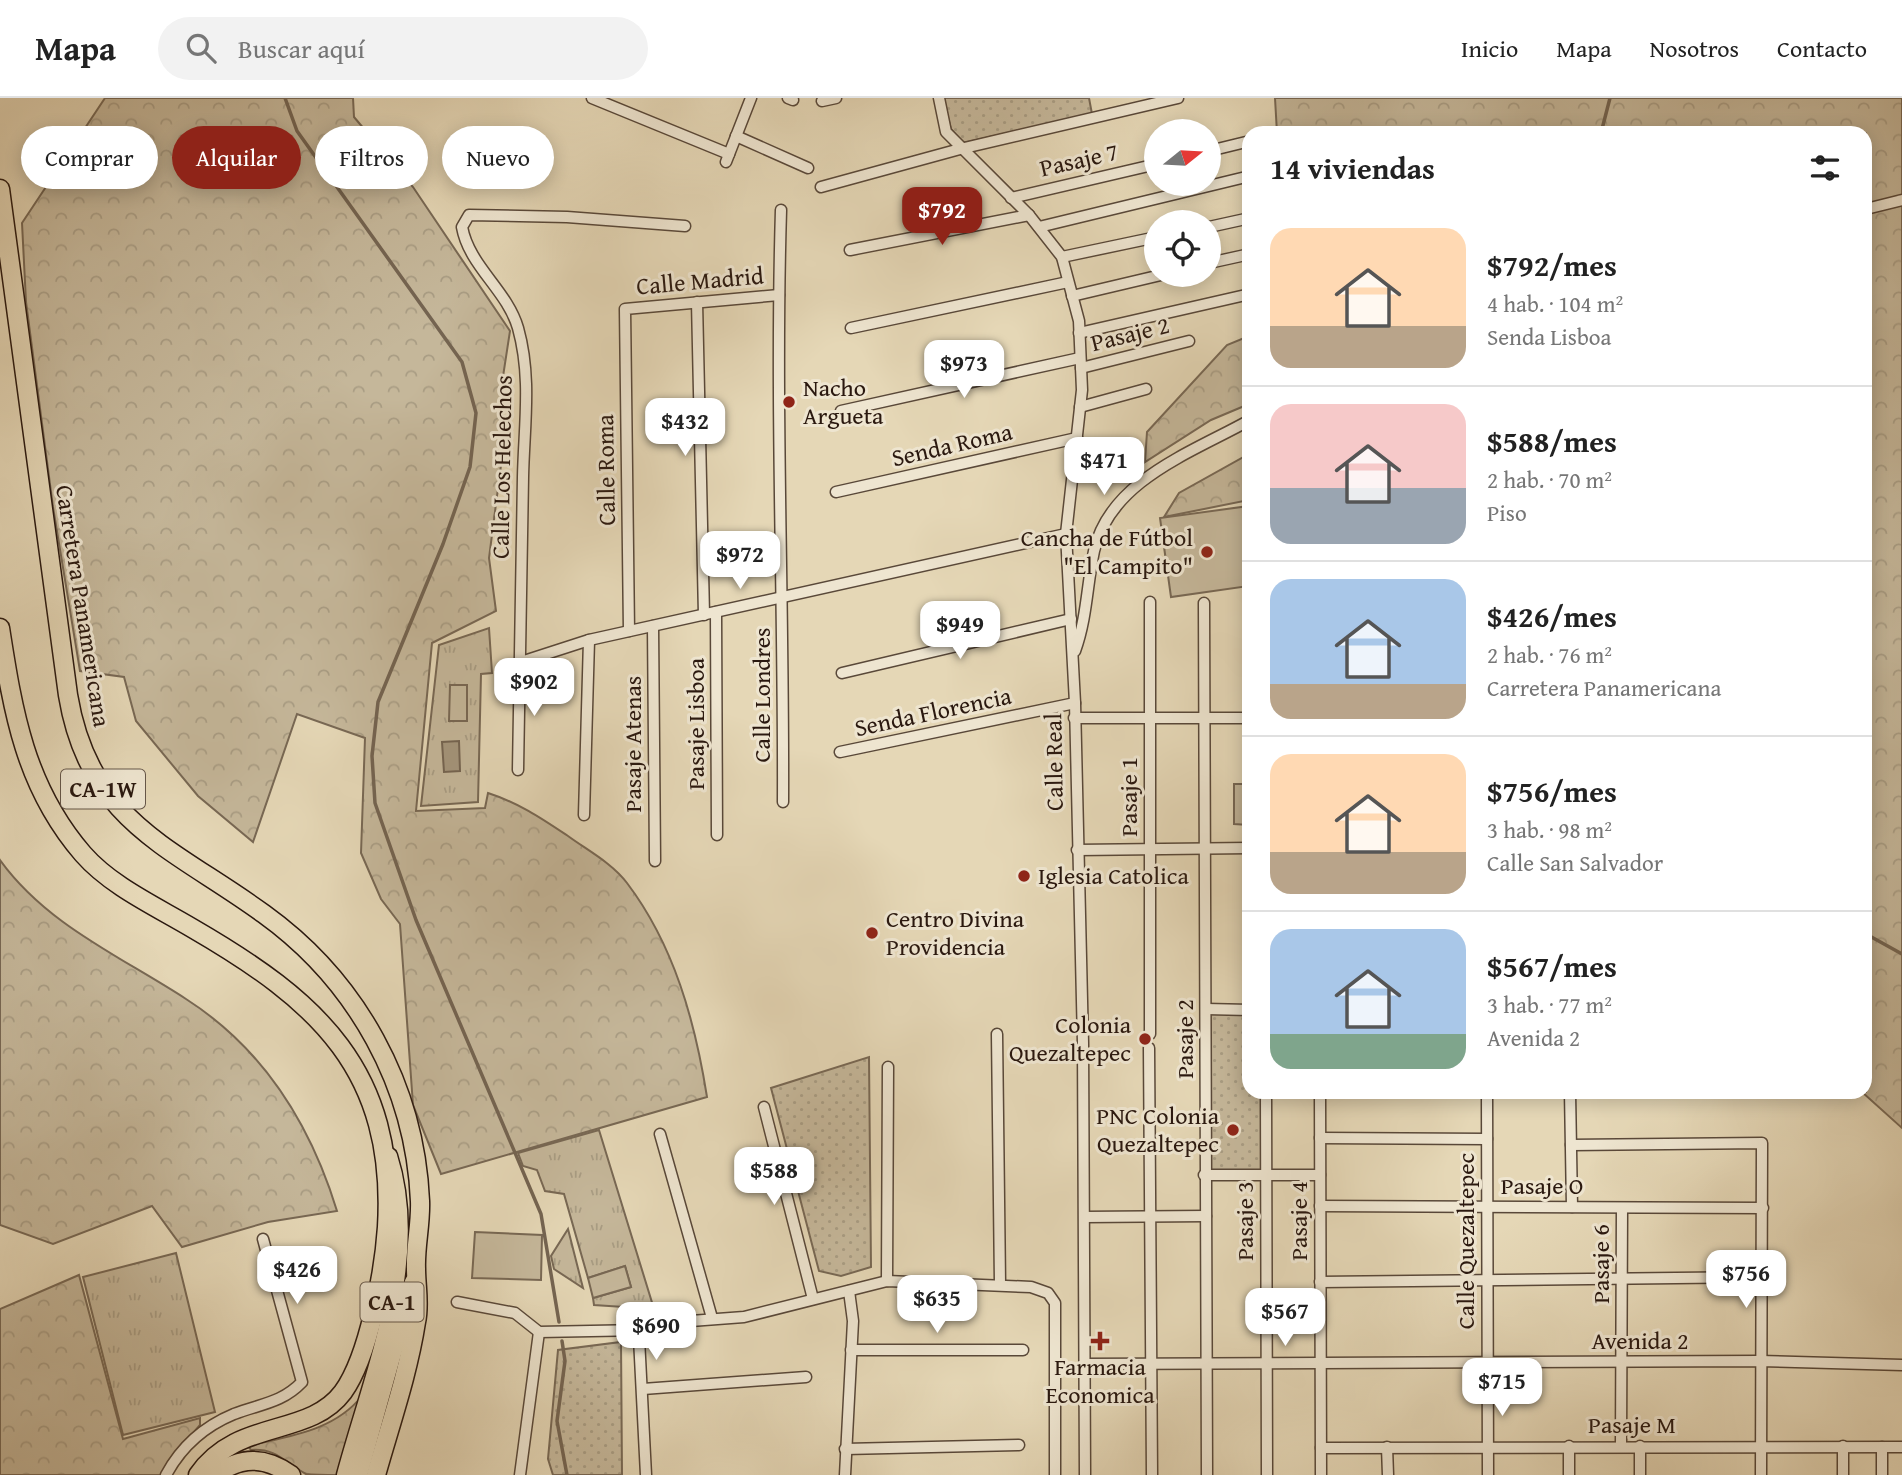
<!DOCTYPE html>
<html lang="es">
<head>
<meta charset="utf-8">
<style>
	:root { --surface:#fff; --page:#f2f2f2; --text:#222; --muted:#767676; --line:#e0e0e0; --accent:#8f2418 }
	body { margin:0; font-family:"Gentium Book Plus",serif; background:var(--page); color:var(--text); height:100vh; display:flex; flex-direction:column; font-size:26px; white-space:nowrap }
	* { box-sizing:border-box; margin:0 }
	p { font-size:23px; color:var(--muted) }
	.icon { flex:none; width:38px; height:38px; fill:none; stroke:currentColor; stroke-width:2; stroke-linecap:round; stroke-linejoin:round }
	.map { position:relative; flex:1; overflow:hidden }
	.details { position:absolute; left:1242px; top:28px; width:630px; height:973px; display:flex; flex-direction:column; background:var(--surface); border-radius:21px; box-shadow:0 4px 18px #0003 }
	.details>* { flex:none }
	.hud { position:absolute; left:21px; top:28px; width:665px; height:63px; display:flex; gap:14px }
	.needle { width:46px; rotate:72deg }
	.buttons { position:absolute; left:1144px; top:21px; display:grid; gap:14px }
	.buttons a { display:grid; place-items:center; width:77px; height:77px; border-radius:50%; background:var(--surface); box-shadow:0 4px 18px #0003; font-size:35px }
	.price { position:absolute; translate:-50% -60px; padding:0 16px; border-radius:14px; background:#fff; color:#222; font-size:23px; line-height:46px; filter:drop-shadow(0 2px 4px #0008) }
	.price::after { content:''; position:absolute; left:50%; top:42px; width:21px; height:16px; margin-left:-10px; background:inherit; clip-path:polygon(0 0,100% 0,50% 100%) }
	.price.selected { background:var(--accent); color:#fff }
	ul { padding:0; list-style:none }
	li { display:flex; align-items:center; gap:21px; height:175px; padding:0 28px }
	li+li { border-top:2px solid var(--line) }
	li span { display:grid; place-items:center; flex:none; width:196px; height:140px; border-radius:21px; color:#555 }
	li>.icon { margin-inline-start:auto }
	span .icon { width:84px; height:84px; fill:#fffc; stroke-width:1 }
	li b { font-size:30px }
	h2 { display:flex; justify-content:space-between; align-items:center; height:84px; padding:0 28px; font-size:30px }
	.tag { padding:0 24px; border-radius:32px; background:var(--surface); box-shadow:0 4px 18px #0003; font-size:24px; line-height:63px }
	.tag.selected { background:var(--accent); color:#fff }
	header { display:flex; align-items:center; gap:42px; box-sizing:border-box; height:98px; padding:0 35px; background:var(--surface); border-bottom:2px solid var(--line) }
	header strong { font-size:33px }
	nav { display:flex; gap:38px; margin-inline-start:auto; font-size:24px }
	.search { width:490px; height:63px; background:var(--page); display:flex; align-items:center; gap:18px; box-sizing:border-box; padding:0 24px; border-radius:38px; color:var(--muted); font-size:26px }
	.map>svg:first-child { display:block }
	.grass { fill:url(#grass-tufts); stroke:#786854; stroke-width:2 }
	.forest { fill:url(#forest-crowns); stroke:#786854; stroke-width:2 }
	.park { fill:url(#park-dots); stroke:#786854; stroke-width:2 }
	.pitch { fill:#c5b79a; stroke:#786854; stroke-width:2 }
	.water { fill:#a5967d; stroke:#746451; stroke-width:2 }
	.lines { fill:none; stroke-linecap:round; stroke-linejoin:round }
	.stream { stroke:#746451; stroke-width:3.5 }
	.street-casing { stroke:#594839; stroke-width:13 }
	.primary-casing { stroke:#2a180f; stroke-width:19 }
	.highway-casing { stroke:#2a180f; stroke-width:21 }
	.street { stroke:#eee5d0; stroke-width:10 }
	.primary { stroke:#e5d7b6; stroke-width:16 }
	.highway { stroke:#e5d7b6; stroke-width:18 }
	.poi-dot { fill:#8f2418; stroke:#eee5d0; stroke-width:2.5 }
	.labels { text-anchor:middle; stroke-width:6; stroke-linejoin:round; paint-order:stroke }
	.shield { fill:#eee5d0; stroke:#655649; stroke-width:2 }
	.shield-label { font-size:23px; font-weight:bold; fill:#2a180f }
	.street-label { font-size:24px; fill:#2a180f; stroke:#eee5d0 }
	.poi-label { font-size:24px; fill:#2a180f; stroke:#eee5d0; text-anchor:start }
</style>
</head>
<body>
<header>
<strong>Mapa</strong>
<div class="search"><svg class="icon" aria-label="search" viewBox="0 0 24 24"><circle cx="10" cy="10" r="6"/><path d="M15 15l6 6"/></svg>Buscar aquí</div>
<nav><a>Inicio</a><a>Mapa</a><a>Nosotros</a><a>Contacto</a></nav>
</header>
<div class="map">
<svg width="1902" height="1377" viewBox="0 0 1902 1377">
	<defs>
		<pattern id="grass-tufts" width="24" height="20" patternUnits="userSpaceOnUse" patternTransform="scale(1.75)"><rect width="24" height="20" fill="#c5b79a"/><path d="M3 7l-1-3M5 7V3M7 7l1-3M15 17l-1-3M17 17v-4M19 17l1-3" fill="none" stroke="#a99d84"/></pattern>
		<pattern id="forest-crowns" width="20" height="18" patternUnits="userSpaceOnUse" patternTransform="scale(1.75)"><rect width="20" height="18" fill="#c5b79a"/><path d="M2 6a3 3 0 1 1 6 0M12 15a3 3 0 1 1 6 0" fill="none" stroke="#a99d84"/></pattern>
		<pattern id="park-dots" width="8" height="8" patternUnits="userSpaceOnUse" patternTransform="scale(1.75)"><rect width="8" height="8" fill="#c5b79a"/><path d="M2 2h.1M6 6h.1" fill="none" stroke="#a99d84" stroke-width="1.8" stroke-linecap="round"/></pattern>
	</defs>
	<rect width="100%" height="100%" fill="#e5d7b6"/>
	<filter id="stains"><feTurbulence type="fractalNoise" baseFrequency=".00286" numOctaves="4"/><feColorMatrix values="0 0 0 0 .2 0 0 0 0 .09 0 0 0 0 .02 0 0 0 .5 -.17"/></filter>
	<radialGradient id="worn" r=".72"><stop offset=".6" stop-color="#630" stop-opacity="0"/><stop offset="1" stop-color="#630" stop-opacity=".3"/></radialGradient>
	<g class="grass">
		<path d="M 489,530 L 492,575 L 481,576 L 478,704 L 421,708 L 439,547 Z"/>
		<path d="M 599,1032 L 654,1211 L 594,1207 L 593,1200 L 631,1189 L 625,1168 L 588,1180 L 564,1096 L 545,1093 L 537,1072 L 523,1068 L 518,1055 Z"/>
		<path d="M 568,1131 L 583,1190 L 554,1171 L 551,1158 Z"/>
		<path d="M 176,1155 L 215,1314 L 123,1337 L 83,1179 Z"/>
	</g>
	<g class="forest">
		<path d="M 105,0 L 353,0 L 354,19 L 413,89 L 510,233 L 502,285 L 504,344 L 489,460 L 496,513 L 432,545 L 416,713 L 485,710 L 488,695 C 519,705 541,720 568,738 C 587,752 612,765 627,785 C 674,847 695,923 707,999 L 441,1076 L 413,1007 L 400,826 L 381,801 L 361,755 L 365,640 L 297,616 L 253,744 L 198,698 L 136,623 L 124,579 L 80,573 L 53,409 L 26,204 L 22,125 Z"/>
		<path d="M 1275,0 L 1902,0 L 1902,1030 L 1862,994 L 1866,994 L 1866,35 L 1277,35 Z"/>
		<path d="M 1249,238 L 1249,306 L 1211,322 L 1145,364 L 1147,334 L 1227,247 Z"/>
		<path d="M 1249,356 L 1249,402 L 1164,419 L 1179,395 Z"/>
		<path d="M 0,762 C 47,827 120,858 186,901 C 264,951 310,1025 337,1113 L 268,1124 L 182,1149 L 152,1108 L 53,1146 L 0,1127 Z"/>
		<path d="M 79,1177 L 123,1341 L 200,1320 L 200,1327 L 174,1357 L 163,1377 L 0,1377 L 0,1211 Z"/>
		<path d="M 362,1298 L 340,1377 C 330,1377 314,1377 306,1376 C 285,1365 277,1350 251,1352 L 248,1348 C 289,1338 334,1333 362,1298 Z"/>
	</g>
	<g class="park">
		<path d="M 943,0 L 1089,0 L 1092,16 L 963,45 L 951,31 Z"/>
		<path d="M 1209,914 L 1249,915 L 1250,994 L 1263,994 L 1263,1073 L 1209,1074 Z"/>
		<path d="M 869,959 L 871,1169 L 841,1178 L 819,1173 L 771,990 Z"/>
		<path d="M 621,1244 L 622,1377 L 553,1377 L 548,1361 L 558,1252 Z"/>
	</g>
	<g class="pitch">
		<path d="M 1249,408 L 1249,488 L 1171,499 L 1160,420 Z"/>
		<path d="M 450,587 L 467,587 L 467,623 L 449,623 Z"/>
		<path d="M 1234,686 L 1249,686 L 1249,727 L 1234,726 Z"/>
		<path d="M 475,1134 L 542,1137 L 541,1182 L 472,1180 Z"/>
		<path d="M 625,1168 L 631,1189 L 593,1200 L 588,1180 Z"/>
	</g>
	<path class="water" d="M 459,643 L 460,673 L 444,674 L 442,644 Z"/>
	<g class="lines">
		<g class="stream">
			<path d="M 285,0 L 297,33 L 462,264 L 476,315 L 470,369 L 443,446 L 378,604 L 372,658 L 375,705 L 416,822 L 541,1116 L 559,1224"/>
			<path d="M 1601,35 L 1610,0"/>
			<path d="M 1866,836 L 1902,856"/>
			<path d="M 562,1243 L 565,1263 L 557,1323 L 567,1377"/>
		</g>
		<defs>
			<g id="street">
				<path d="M 592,0 L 729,56"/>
				<path d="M 788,0 L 793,2"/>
				<path d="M 939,0 L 946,34 L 1029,117 L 1062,159 L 1079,223 L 1082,292 L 1066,436 L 1075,605 L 1083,945 L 1085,1377"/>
				<path d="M 822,3 L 836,0"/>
				<path d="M 736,38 L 808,70"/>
				<path d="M 1209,53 L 1250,43"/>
				<path d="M 726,64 L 751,0"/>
				<path d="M 821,89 L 960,51 L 1178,0"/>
				<path d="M 1011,100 L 1157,66"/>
				<path d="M 1866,111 L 1902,102"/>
				<path d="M 781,112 C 775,309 784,507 783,704"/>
				<path d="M 1039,129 L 1250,78"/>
				<path d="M 1209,129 L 1250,120"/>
				<path d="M 850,152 L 1029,117"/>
				<path d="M 1062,159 L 1157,139"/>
				<path d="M 1209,165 L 1250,156"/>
				<path d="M 1072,198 L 1161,177"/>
				<path d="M 697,204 L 704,517"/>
				<path d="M 851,230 L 1068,184"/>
				<path d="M 1079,235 L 1250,196"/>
				<path d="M 1081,270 L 1189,243"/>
				<path d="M 1080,309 L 1146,291"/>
				<path d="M 841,313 L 1080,260"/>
				<path d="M 836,394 L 1077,340"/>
				<path d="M 1150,504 L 1150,936"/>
				<path d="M 1204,505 L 1207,1377"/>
				<path d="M 716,514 L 717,737"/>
				<path d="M 653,528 L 655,763"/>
				<path d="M 629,533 L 625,211 L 779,197"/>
				<path d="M 1075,553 C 1087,520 1087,486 1094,453 C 1110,382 1193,354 1250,322"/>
				<path d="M 521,564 L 589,542 L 1066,436"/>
				<path d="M 842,575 L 1071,521"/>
				<path d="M 1074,620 L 1250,620"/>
				<path d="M 840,654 L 1075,605"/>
				<path d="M 518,672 C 519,574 522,477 523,379 C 524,328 532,280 518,230 C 507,192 469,168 462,129 L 469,117 L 567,119 L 685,128"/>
				<path d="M 584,717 L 589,542"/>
				<path d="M 1077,752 L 1250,750"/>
				<path d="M 1206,911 L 1250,912"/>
				<path d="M 997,936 L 1000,1186"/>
				<path d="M 1149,950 L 1152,1377"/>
				<path d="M 1266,994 L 1267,1377"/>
				<path d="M 1320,994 L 1321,1377"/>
				<path d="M 1487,994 L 1488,1377"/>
				<path d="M 1570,994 L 1572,1109"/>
				<path d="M 764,1009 L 813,1201"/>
				<path d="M 660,1036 L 712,1220"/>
				<path d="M 1320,1040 L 1487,1041"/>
				<path d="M 1571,1047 L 1762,1045 L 1761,1377"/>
				<path d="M 1204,1077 L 1320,1077"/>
				<path d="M 1320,1108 L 1763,1110"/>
				<path d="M 1085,1119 L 1206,1118"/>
				<path d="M 887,1183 L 888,969"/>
				<path d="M 1320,1184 L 1763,1179"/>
				<path d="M 457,1204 L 515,1215 L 539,1234 L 643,1232 L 651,1226 L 744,1219 L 887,1183 L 1031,1189 L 1048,1195 L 1055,1205 L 1055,1377"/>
				<path d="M 643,1232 L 639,1240 L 646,1377"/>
				<path d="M 851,1252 L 1023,1252"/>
				<path d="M 1084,1266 L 1760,1263 L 1902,1267"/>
				<path d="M 643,1291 L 806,1279"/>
				<path d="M 1621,1348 L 1622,1110"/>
				<path d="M 1640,1348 L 1640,1377"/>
				<path d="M 1843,1348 L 1843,1377"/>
				<path d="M 1387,1349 L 1388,1377"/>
				<path d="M 1882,1349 L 1882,1377"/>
				<path d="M 1321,1350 L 1902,1349"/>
				<path d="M 845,1351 L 1019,1347"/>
				<path d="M 166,1377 C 181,1349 205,1328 234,1316 C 260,1306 282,1305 302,1284 L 263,1141"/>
				<path d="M 520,1377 L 539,1234"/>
				<path d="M 845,1377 L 853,1223 L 849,1193"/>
				<path d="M 1569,1377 L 1569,1348"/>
			</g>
			<g id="primary">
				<path d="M 345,1377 C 372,1276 422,1162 389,1058"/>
				<path d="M 359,1377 L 413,1184"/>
			</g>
			<g id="highway">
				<path d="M 0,91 L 68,597 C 89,725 172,749 264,816 C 357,883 415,988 420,1103 C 421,1126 415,1148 416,1171 C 416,1189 420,1206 416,1224 C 408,1276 390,1327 376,1377"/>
				<path d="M 0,530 C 13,614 25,689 83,756 C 111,788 155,808 192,830 C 318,903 396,972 387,1129 C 384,1173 369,1258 343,1294 C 309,1340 237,1320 198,1377"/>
				<path d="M 215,1377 C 241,1358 265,1358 291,1377"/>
			</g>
		</defs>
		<use href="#street" class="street-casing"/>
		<use href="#primary" class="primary-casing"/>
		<use href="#highway" class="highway-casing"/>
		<use href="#street" class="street"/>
		<use href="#primary" class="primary"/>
		<use href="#highway" class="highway"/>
	</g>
	<g class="poi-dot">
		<circle cx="789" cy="304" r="7"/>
		<circle cx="1207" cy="454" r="7"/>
		<circle cx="1024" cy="778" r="7"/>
		<circle cx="872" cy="835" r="7"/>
		<circle cx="1145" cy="941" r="7"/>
		<circle cx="1233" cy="1032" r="7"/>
		<path d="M1096.5 1232.5h7v7h7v7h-7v7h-7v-7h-7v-7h7z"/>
	</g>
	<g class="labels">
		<g class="shield">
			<rect x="61" y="671.5" width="84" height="39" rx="5"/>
			<rect x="360.5" y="1184.5" width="63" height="39" rx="5"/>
		</g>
		<g class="shield-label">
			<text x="103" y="699">CA-1W</text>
			<text x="392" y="1212">CA-1</text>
		</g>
		<g class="street-label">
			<text transform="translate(1079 62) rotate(-13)" y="8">Pasaje 7</text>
			<text transform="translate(700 183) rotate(-5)" y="8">Calle Madrid</text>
			<text transform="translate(1130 236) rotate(-14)" y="8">Pasaje 2</text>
			<text transform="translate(952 347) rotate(-13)" y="8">Senda Roma</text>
			<text transform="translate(502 369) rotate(-89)" y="8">Calle Los Helechos</text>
			<text transform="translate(606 372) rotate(-91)" y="8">Calle Roma</text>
			<text transform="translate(83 508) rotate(81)" y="8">Carretera Panamericana</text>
			<text transform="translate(762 597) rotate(-90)" y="8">Calle Londres</text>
			<text transform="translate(933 614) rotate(-12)" y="8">Senda Florencia</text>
			<text transform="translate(696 626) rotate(-90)" y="8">Pasaje Lisboa</text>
			<text transform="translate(633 646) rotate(-90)" y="8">Pasaje Atenas</text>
			<text transform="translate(1054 664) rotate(-91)" y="8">Calle Real</text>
			<text transform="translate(1129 699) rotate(-90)" y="8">Pasaje 1</text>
			<text transform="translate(1185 941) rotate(-90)" y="8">Pasaje 2</text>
			<text x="1542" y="1096">Pasaje O</text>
			<text transform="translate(1245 1123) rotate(-90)" y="8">Pasaje 3</text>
			<text transform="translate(1299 1123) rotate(-90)" y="8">Pasaje 4</text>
			<text transform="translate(1466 1143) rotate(-90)" y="8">Calle Quezaltepec</text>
			<text transform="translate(1601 1166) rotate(-90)" y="8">Pasaje 6</text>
			<text x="1640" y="1251">Avenida 2</text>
			<text x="1632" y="1335">Pasaje M</text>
		</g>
		<g class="poi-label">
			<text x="803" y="298">Nacho<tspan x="803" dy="28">Argueta</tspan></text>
			<text x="1193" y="448" text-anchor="end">Cancha de Fútbol<tspan x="1193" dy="28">"El Campito"</tspan></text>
			<text x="1038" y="786">Iglesia Catolica</text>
			<text x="886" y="829">Centro Divina<tspan x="886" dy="28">Providencia</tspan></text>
			<text x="1131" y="935" text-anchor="end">Colonia<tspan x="1131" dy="28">Quezaltepec</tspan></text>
			<text x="1219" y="1026" text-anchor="end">PNC Colonia<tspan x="1219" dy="28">Quezaltepec</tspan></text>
			<text x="1100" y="1277" text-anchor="middle">Farmacia<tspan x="1100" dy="28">Economica</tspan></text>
		</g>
	</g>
	<rect width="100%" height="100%" filter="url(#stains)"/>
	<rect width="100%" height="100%" fill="url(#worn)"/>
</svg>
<div class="buttons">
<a><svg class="needle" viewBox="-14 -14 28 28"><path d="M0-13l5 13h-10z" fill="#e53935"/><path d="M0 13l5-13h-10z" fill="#767676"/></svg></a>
<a><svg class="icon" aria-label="locate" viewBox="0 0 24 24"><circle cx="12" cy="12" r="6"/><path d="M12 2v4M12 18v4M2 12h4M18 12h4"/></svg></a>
</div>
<b class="price selected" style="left:942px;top:149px">$792</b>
<b class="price" style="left:964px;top:302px">$973</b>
<b class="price" style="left:685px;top:360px">$432</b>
<b class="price" style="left:1104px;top:399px">$471</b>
<b class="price" style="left:740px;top:493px">$972</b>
<b class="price" style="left:960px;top:563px">$949</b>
<b class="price" style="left:534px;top:620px">$902</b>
<b class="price" style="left:774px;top:1109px">$588</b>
<b class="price" style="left:297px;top:1208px">$426</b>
<b class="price" style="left:1746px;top:1212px">$756</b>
<b class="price" style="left:937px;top:1237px">$635</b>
<b class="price" style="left:1285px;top:1250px">$567</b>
<b class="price" style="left:656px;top:1264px">$690</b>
<b class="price" style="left:1502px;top:1320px">$715</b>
<div class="hud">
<a class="tag">Comprar</a>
<a class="tag selected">Alquilar</a>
<a class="tag">Filtros</a>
<a class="tag">Nuevo</a>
</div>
<section class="details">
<h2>14 viviendas<svg class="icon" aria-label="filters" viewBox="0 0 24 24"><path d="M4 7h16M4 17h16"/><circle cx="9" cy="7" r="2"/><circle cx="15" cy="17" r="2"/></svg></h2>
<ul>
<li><span style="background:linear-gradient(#ffd9b3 70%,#b9a48a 0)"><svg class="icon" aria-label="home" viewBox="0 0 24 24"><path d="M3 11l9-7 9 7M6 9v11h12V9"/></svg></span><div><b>$792/mes</b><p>4 hab. · 104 m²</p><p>Senda Lisboa</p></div></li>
<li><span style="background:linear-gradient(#f6c9c9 60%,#9aa5b1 0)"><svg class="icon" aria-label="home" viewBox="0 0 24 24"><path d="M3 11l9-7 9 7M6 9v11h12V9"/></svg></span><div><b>$588/mes</b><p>2 hab. · 70 m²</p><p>Piso</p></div></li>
<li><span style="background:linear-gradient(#a9c7e8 75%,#b9a48a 0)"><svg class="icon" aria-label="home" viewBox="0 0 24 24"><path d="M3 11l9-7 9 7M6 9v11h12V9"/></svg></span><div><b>$426/mes</b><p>2 hab. · 76 m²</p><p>Carretera Panamericana</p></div></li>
<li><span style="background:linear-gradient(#ffd9b3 70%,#b9a48a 0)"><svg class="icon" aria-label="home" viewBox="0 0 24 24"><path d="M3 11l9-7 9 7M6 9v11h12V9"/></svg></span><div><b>$756/mes</b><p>3 hab. · 98 m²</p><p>Calle San Salvador</p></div></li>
<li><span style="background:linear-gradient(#a9c7e8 75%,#7fa58c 0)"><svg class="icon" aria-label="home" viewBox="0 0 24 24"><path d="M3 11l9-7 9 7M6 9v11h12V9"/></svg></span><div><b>$567/mes</b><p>3 hab. · 77 m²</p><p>Avenida 2</p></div></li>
</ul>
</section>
</div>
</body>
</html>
